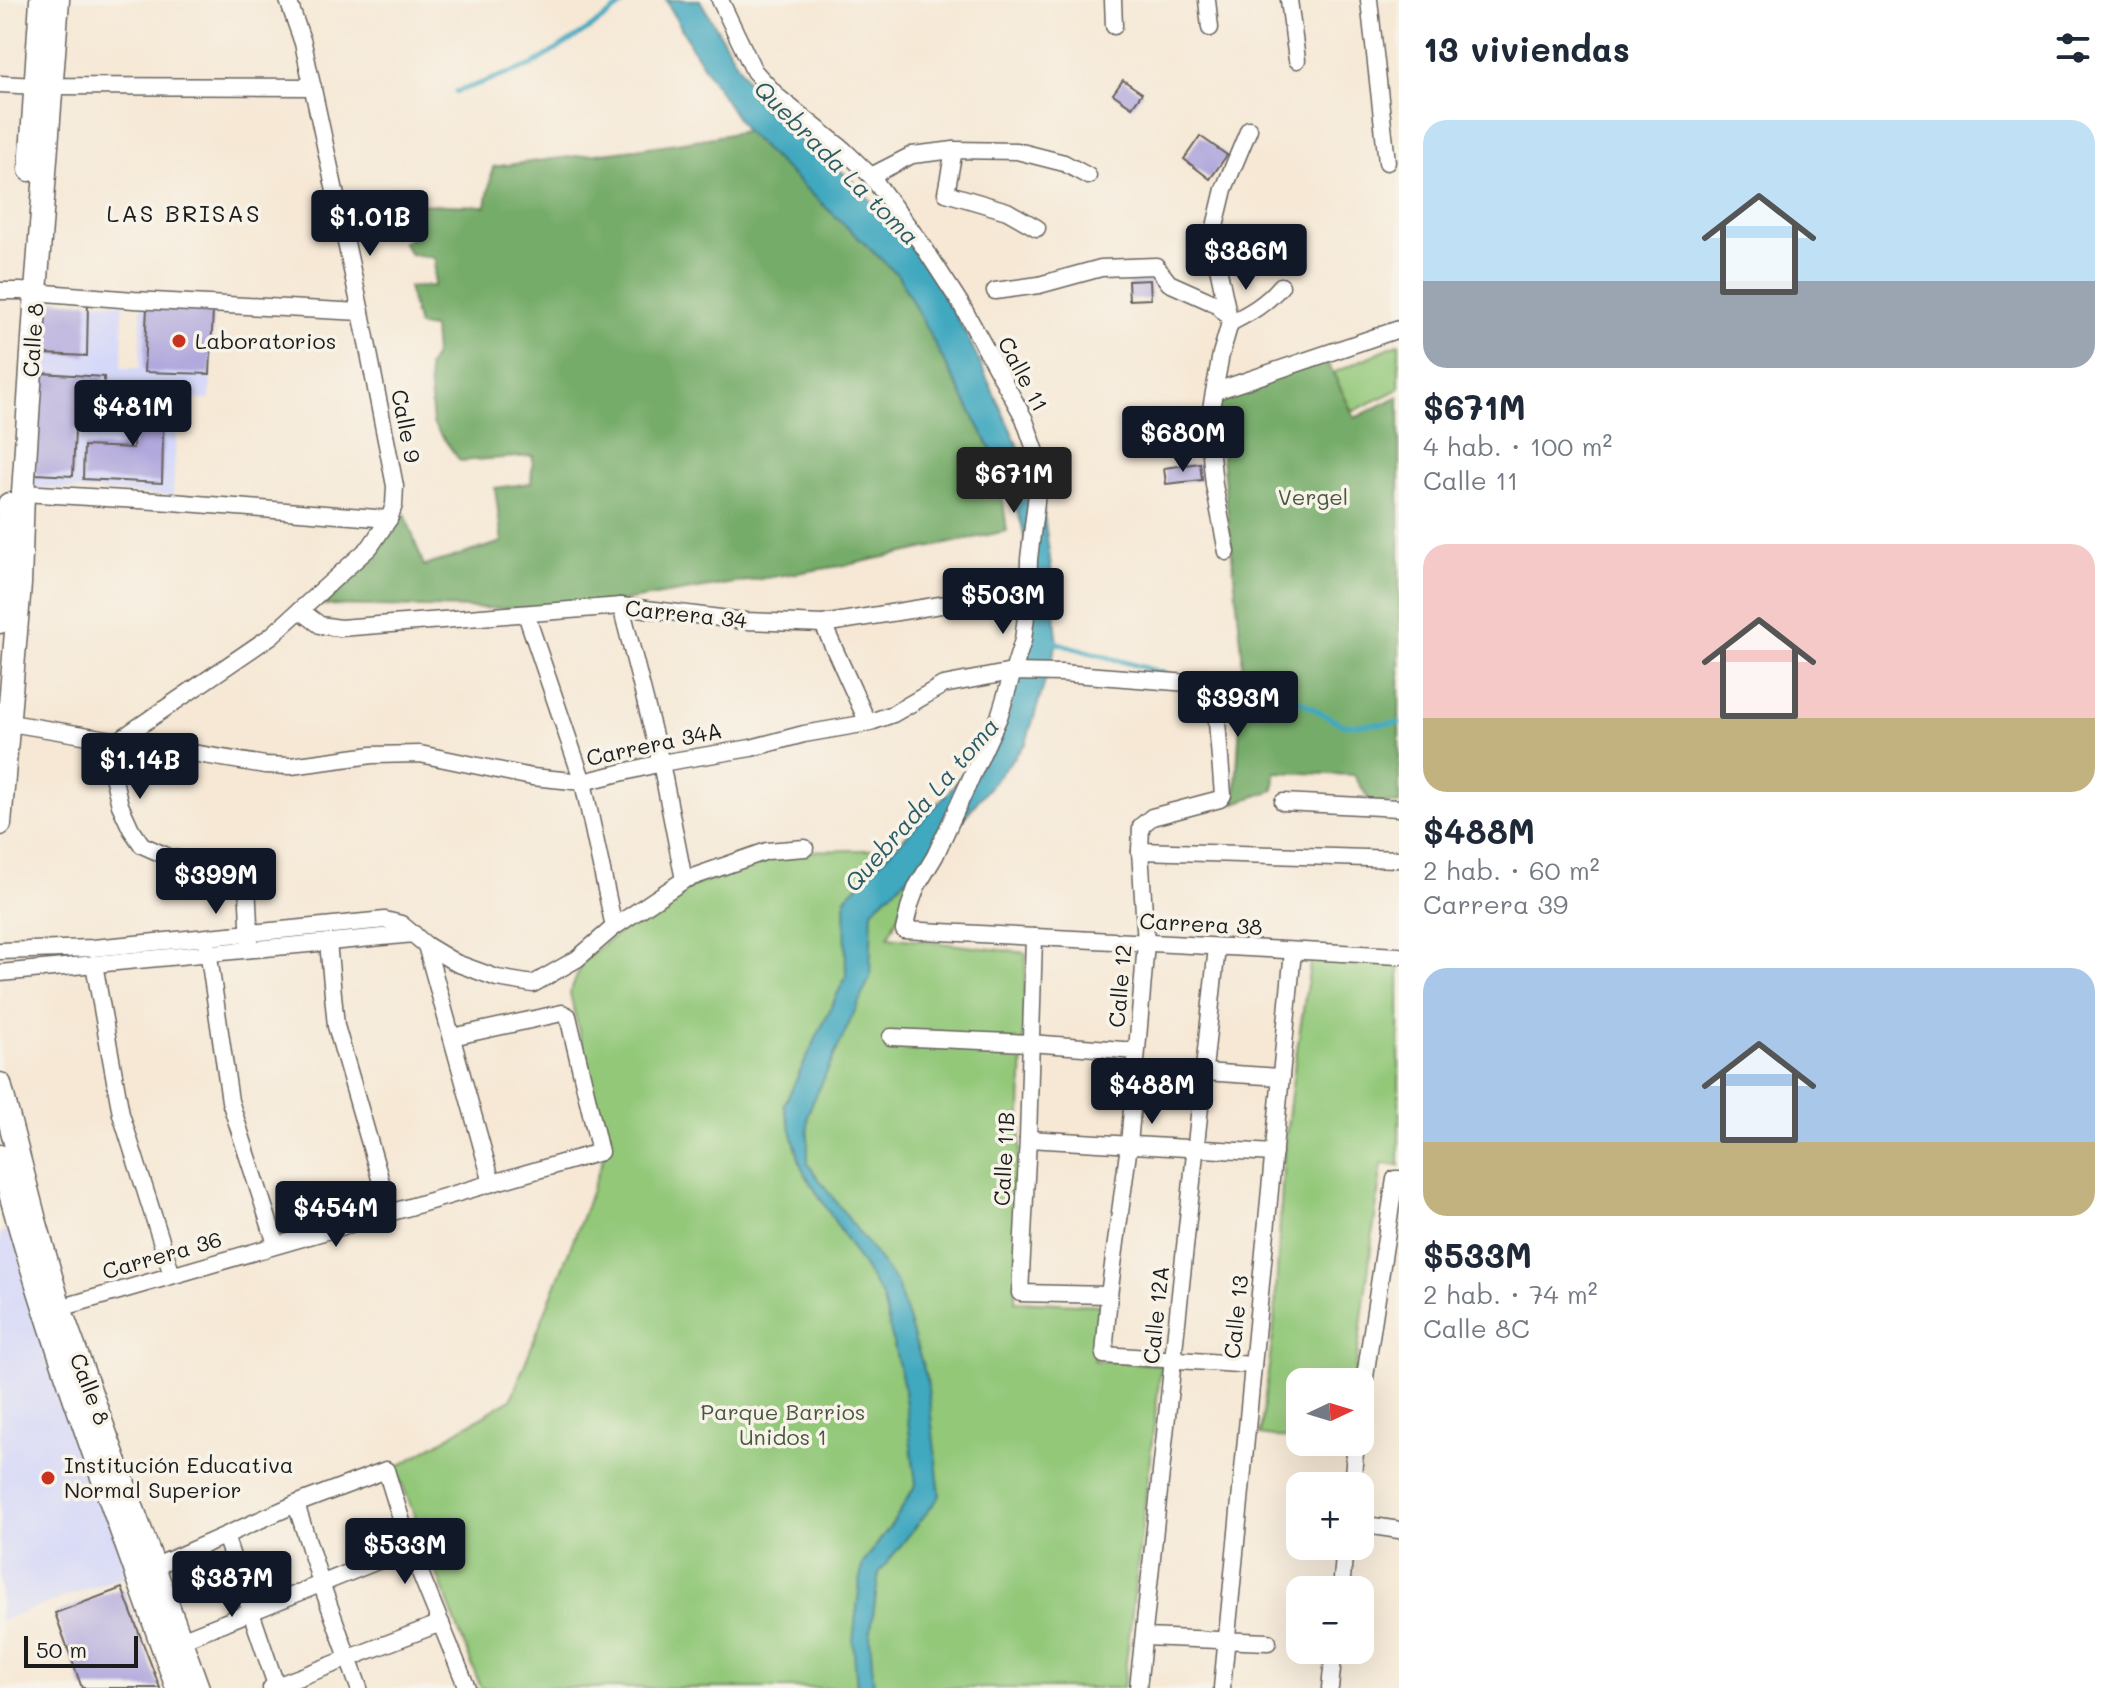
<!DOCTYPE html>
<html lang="es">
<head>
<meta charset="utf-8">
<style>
	:root { --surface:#fff; --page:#f2f2f3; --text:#1f2937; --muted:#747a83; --accent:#111827 }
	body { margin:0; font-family:Mali,sans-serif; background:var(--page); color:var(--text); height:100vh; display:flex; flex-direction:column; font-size:30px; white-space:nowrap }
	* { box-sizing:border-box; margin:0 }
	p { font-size:26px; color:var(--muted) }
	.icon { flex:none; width:44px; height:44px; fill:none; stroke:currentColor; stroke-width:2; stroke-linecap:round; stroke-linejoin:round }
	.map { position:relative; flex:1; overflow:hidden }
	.details { display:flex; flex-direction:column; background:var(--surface); width:720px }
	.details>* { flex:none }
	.needle { width:52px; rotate:86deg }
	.buttons { position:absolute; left:1286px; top:1368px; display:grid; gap:16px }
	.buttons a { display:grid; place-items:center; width:88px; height:88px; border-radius:16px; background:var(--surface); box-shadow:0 8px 32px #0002; font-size:40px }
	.scale { position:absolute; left:24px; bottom:20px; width:114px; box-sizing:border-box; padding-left:8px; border:4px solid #1c1c1c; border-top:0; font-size:22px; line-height:28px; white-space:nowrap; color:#1c1c1c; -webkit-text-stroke:6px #f7f3e8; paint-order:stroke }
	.price { position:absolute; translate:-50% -68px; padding:0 18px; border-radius:8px; background:var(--accent); color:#fff; font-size:26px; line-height:52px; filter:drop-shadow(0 2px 4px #0008) }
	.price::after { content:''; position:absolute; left:50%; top:48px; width:24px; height:18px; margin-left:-12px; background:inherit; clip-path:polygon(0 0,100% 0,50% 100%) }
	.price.selected { background:#222; color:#fff }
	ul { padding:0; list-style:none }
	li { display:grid; align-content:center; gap:16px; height:424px; padding:0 24px }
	li span { display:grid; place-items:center; height:248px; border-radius:24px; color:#555 }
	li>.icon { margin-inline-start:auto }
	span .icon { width:144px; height:144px; fill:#fffc; stroke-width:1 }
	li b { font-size:34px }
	h2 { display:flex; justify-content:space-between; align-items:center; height:96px; padding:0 24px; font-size:34px }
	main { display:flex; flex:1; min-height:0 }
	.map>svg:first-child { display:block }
	.built { fill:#d5d8f9 }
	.green { fill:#93c879; stroke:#58724a; stroke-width:2 }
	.forest { fill:#76ac69; stroke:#496442; stroke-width:2 }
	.water { fill:#3fa8bf; stroke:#2e626e; stroke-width:2 }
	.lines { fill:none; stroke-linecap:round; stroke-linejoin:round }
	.stream { stroke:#3fa8bf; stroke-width:5 }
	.building { fill:#b1a8dd }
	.street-casing { stroke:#68635d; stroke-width:19 }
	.secondary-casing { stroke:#68635d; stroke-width:25 }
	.street { stroke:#fff; stroke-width:16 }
	.secondary { stroke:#fff; stroke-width:22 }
	.poi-dot { fill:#c8321e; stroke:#f7f3e8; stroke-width:3 }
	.labels { text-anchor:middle; stroke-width:7; stroke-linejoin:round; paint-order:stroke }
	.street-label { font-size:22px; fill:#1c1c1c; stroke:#f7f3e8 }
	.poi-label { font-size:22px; fill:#1c1c1c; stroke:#f7f3e8; text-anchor:start }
	.park-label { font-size:22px; fill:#46583d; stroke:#f7f3e8 }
	.water-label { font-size:24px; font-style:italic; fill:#2c5b65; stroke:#f7f3e8 }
	.neighbourhood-label { font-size:24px; letter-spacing:2px; fill:#1c1c1c; stroke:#f7f3e8 }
</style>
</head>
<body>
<main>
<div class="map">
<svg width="1399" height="1688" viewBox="0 0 1399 1688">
	<rect width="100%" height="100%" fill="#f7f3e8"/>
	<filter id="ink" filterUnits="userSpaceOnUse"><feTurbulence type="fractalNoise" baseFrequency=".0125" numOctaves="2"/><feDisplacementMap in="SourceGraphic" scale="16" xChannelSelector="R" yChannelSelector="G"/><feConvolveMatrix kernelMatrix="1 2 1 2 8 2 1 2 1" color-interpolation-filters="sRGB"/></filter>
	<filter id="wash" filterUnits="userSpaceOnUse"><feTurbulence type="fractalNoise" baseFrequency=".006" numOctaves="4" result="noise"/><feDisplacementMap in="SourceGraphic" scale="32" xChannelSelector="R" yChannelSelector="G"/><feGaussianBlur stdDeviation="1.8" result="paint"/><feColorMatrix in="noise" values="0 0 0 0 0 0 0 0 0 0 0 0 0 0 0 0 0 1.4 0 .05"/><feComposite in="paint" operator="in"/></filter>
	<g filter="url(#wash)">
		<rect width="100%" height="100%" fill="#f6e8d5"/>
		<g class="built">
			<path d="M 45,300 L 123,303 L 122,368 L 140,368 L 141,305 L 213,310 L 210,399 L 178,400 L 173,496 L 34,487 Z"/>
			<path d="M 16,1227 L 129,1574 L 0,1621 L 0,1233 Z"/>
		</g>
		<g class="green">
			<path d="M 1399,343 L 1399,389 L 1352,412 L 1333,373 Z"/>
			<path d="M 930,849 L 888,937 L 1026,953 L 1015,1301 L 1099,1305 L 1094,1360 L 1161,1365 L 1123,1688 L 481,1688 L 396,1468 L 511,1399 L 583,1215 L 606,1150 L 570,993 L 583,961 L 609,940 L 684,890 L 784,851 Z"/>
			<path d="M 1311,958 L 1399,963 L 1399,1166 L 1382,1163 L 1354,1382 L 1300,1382 L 1300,1441 L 1260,1435 L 1274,1327 L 1284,1151 L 1295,1062 Z"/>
		</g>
		<g class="forest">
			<path d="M 745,131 L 898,275 L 998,462 L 1007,531 L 852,564 L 618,602 L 527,609 L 324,605 L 405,514 L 424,566 L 502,542 L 495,488 L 531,483 L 533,456 L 460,461 L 433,424 L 428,367 L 435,355 L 433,328 L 418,326 L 408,287 L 434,286 L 435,258 L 410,254 L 403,242 L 422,231 L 415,204 L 486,206 L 493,167 C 577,155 662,148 745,131 Z"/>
			<path d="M 1326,359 L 1355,418 L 1399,396 L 1399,804 L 1371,803 L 1354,775 L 1275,772 L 1274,790 L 1235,803 L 1242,689 L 1242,652 L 1216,398 Z"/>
		</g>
		<path class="water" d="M 666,0 L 700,0 L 763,108 L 851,179 L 931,270 L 970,342 L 1041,495 L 1054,588 L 1057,643 L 1026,743 L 937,850 L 872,910 L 870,978 L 808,1113 L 808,1164 L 897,1284 L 927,1379 L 940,1496 L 879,1573 L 870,1637 L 874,1688 L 857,1688 L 853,1641 L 862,1565 L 896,1518 L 916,1484 L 903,1383 L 882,1297 L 802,1169 L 784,1105 L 846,976 L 845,898 L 948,793 L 1009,713 L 1037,597 L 1022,525 L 998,462 L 898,275 L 745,131 L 693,50 Z"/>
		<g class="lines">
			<g class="stream">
				<path d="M 456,92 L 532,65 L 592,27 L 629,0"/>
				<path d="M 1056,640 L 1057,643 L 1167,674"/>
				<path d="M 1197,676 L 1253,675 L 1343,725 L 1399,723"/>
			</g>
		</g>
		<g id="blocks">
			<g class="building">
				<path d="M 1123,80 L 1142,93 L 1132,107 L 1113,94 Z"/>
				<path d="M 1200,136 L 1227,155 L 1210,179 L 1184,159 Z"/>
				<path d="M 1150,280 L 1151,299 L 1129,300 L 1128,281 Z"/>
				<path d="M 45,300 L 88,302 L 87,356 L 43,354 Z"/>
				<path d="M 147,306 L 213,310 L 210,374 L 144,372 Z"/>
				<path d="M 41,373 L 104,377 L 105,430 L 75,429 L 73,476 L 35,474 Z"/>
				<path d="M 135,394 L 164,396 L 162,483 L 83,479 L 84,446 L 133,448 Z"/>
				<path d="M 1200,463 L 1202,480 L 1166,484 L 1164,468 Z"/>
				<path d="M 122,1588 L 160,1688 L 82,1688 L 55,1613 Z"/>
			</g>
		</g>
	</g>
	<g filter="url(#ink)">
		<use href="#blocks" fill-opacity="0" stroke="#68635d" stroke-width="2"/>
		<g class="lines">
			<defs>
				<g id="street">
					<path d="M 720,0 L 754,71 L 779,98 L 844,150 L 871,176 L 923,246 L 962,306 L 1024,418 L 1037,455 L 1039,477 L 1029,559 L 1028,601 L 1023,640 L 999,717 L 935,856 L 917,886 L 910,905 L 904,930 L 1399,956"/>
					<path d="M 1113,0 L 1114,26"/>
					<path d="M 1207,0 L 1210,28"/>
					<path d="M 1289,0 L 1297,60"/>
					<path d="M 1369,0 L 1387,162"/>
					<path d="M 0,84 L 36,86 L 313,87"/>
					<path d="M 954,150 L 946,193 L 1007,211 L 1037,228"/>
					<path d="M 871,176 L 912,155 L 954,150 L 1017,151 L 1064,163 L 1088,176"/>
					<path d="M 0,291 L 20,291 L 134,300 L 361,312"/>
					<path d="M 995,291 L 1039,285 L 1101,268 L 1156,266 L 1169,283 L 1216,304 L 1228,316"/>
					<path d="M 1230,323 C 1250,313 1266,304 1281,286"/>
					<path d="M 1216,391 L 1399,329"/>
					<path d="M 23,493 L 172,502 L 389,519"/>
					<path d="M 1227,552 L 1214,485 L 1208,425 L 1221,354 L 1230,323 L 1215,253 L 1214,231 L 1224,189 L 1249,129"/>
					<path d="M 621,606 L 661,763 L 684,880"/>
					<path d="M 300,610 L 320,625 L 340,628 L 621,606 L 745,621 L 823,624 L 965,601 L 1028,601"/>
					<path d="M 526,614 L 583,782 L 614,927"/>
					<path d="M 823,624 L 868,723"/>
					<path d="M 0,720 L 10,723 L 265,765 L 291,766 L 372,755 L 420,754 L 532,777 L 583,782 L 661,763 L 751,748 L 804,734 L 868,723 L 893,714 L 943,685 L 1012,672 L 1061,673 L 1214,685 L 1223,795 L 1220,799 L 1152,817 L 1141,826 L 1140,851 L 1146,943 L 1129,1145 L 1109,1295 L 1104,1355 L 1253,1365"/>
					<path d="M 119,740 L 271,636 L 370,547 L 389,519 L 394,505 L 395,486 L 361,312 L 303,43 L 288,0"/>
					<path d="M 119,740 L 113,776 L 120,805 L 131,829 L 142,845 L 171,858 L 235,867 L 244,872 L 247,884 L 250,943"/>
					<path d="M 1283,802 L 1399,808"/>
					<path d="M 1140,851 L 1399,859"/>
					<path d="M 1034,937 L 1028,1139 L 1020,1293 L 1109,1295"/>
					<path d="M 328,942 L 336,1026 L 390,1213"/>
					<path d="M 207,943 L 230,1101 L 276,1244"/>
					<path d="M 426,945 L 492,1183"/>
					<path d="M 0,951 L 93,948 L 385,920 L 401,924 L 426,945 L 456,963 L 497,978 L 533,984 L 577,959 L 614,927 L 684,880 L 767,851 L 805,848"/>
					<path d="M 94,964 L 121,1114 L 172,1275"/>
					<path d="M 0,973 L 414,934"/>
					<path d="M 891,1037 L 1030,1043 L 1136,1051"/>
					<path d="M 1204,1072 L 1281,1077"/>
					<path d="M 1028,1139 L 1274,1153"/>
					<path d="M 60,1308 L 600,1152 L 568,1016 L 562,1013 L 452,1037"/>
					<path d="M 1360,1410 L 1395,1179 L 1399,1179"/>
					<path d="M 1352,1486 L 1356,1442"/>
					<path d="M 296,1504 L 321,1583 L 359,1688"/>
					<path d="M 1360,1524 L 1399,1530"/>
					<path d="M 225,1536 L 277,1688"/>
					<path d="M 147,1570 L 296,1504 L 386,1470 L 410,1548 L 467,1688"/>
					<path d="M 1341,1590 L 1345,1546"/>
					<path d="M 1144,1637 L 1268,1642"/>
					<path d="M 181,1640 L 410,1548"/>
					<path d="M 271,1688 L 441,1623"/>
					<path d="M 1138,1688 L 1217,947"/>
					<path d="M 1222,1688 L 1293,951"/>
					<path d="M 1330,1688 L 1334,1650"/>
				</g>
				<g id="secondary">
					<path d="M 30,170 L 41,0"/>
					<path d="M 0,622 L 9,504"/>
					<path d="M 0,824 L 20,584 L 23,493 L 36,292 L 58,0"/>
					<path d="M 0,1084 L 35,1220 L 60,1308 L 198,1688"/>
					<path d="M 0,1156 C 47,1337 116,1512 177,1688"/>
				</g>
			</defs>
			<use href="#street" class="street-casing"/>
			<use href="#secondary" class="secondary-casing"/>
			<use href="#street" class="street"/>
			<use href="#secondary" class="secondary"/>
		</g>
	</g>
	<g class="poi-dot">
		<circle cx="179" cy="341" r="8"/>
		<circle cx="48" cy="1478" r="8"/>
	</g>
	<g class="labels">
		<g class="street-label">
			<text transform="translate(33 340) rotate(-86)" y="8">Calle 8</text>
			<text transform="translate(1023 374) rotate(62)" y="8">Calle 11</text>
			<text transform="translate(406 426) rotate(79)" y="8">Calle 9</text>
			<text transform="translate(686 614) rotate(6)" y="8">Carrera 34</text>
			<text transform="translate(654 744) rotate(-12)" y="8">Carrera 34A</text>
			<text transform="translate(1201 924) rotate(3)" y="8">Carrera 38</text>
			<text transform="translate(1120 986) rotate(-85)" y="8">Calle 12</text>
			<text transform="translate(1004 1159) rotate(-87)" y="8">Calle 11B</text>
			<text transform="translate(162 1255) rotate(-16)" y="8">Carrera 36</text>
			<text transform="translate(1156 1315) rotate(-84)" y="8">Calle 12A</text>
			<text transform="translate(1236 1317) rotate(-84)" y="8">Calle 13</text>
			<text transform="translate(90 1389) rotate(69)" y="8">Calle 8</text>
		</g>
		<g class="poi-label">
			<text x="195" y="349">Laboratorios</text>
			<text x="64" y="1473">Institución Educativa<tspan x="64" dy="25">Normal Superior</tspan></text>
		</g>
		<g class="park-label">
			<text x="1313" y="505">Vergel</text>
			<text x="783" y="1420">Parque Barrios<tspan x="783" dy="25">Unidos 1</tspan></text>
		</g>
		<g class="water-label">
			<text transform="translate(836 163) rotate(45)" y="8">Quebrada La toma</text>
			<text transform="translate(922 805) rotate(-49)" y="8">Quebrada La toma</text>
		</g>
		<g class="neighbourhood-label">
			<text x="184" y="222">LAS BRISAS</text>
		</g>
	</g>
</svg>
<div class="buttons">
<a><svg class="needle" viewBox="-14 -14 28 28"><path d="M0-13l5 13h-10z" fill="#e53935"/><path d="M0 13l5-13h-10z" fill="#747a83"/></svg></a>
<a>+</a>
<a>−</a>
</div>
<div class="scale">50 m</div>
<b class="price" style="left:370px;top:258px">$1.01B</b>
<b class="price" style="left:1246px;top:292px">$386M</b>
<b class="price" style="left:133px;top:448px">$481M</b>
<b class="price" style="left:1183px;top:474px">$680M</b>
<b class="price selected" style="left:1014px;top:515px">$671M</b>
<b class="price" style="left:1003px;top:636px">$503M</b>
<b class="price" style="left:1238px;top:739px">$393M</b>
<b class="price" style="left:140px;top:801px">$1.14B</b>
<b class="price" style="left:216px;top:916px">$399M</b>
<b class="price" style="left:1152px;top:1126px">$488M</b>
<b class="price" style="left:336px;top:1249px">$454M</b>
<b class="price" style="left:405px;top:1586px">$533M</b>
<b class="price" style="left:232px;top:1619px">$387M</b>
</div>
<section class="details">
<h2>13 viviendas<svg class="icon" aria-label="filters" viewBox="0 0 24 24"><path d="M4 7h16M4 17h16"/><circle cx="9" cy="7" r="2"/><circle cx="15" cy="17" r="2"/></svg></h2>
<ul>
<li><span style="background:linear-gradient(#bfe0f5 65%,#9aa5b1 0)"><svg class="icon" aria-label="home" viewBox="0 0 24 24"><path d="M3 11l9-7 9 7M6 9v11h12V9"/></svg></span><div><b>$671M</b><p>4 hab. · 100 m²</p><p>Calle 11</p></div></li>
<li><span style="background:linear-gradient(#f6c9c9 70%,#c2b280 0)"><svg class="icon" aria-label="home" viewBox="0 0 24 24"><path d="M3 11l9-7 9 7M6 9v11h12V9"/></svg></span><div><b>$488M</b><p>2 hab. · 60 m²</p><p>Carrera 39</p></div></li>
<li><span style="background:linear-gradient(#a9c7e8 70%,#c2b280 0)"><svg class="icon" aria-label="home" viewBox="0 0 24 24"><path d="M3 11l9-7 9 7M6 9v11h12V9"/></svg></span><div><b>$533M</b><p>2 hab. · 74 m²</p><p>Calle 8C</p></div></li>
</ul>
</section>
</main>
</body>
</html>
